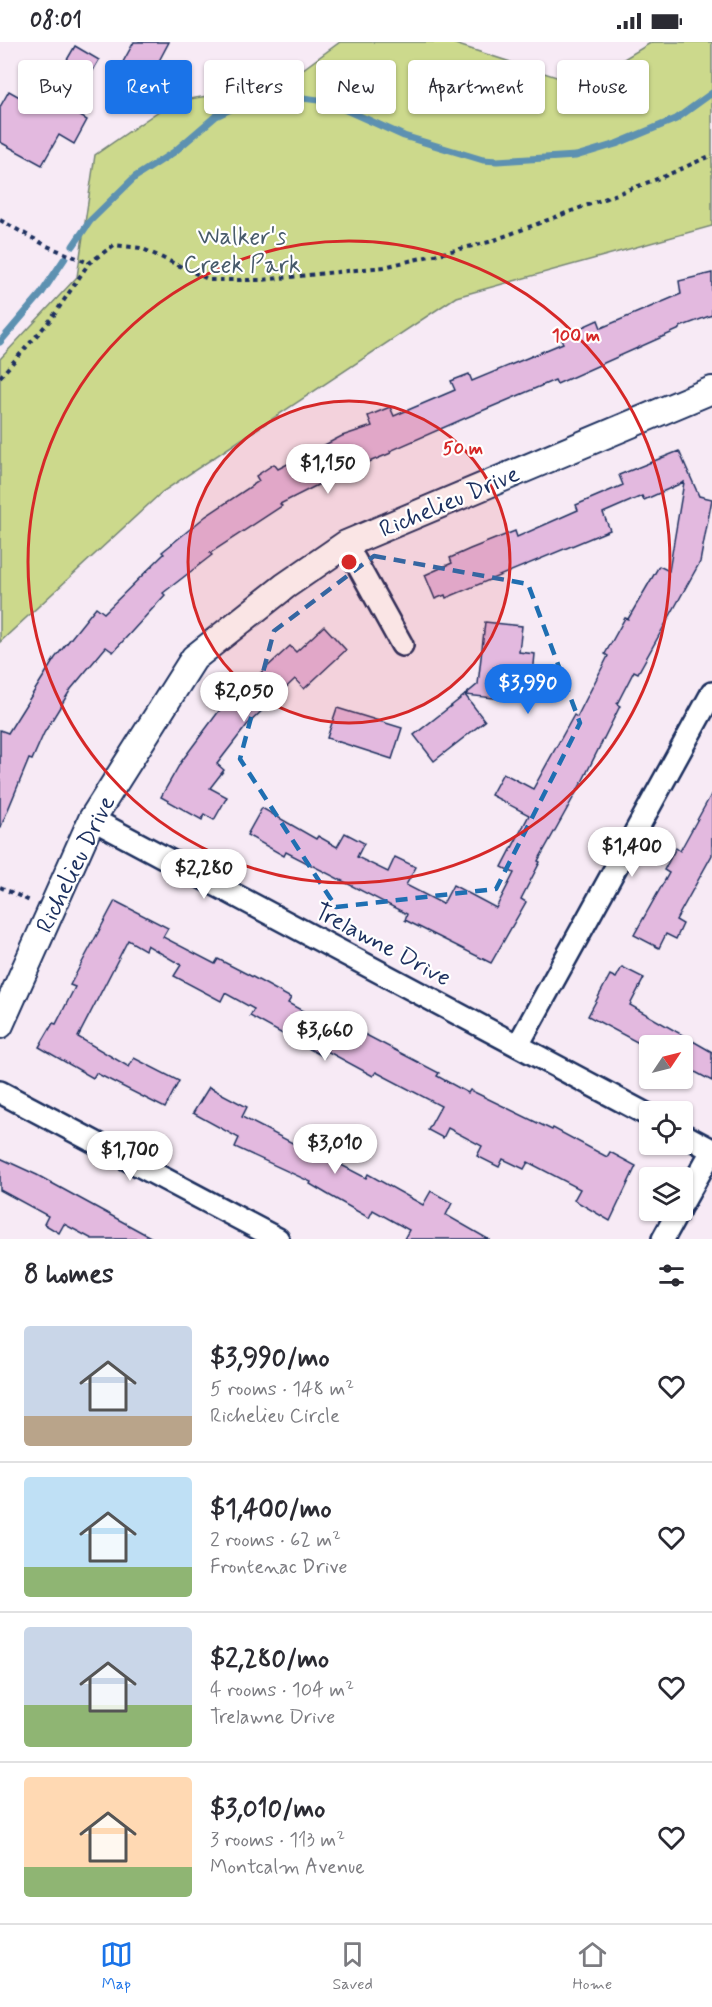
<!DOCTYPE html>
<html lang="en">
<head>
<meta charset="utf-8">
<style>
	:root { --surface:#fff; --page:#f7f7f7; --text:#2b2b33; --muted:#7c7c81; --line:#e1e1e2; --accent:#1a73e8 }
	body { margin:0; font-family:Mynerve,sans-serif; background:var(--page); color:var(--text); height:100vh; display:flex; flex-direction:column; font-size:22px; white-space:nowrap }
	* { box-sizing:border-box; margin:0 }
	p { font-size:20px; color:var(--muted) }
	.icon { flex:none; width:33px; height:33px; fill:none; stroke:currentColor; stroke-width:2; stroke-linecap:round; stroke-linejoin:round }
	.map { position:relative; height:1197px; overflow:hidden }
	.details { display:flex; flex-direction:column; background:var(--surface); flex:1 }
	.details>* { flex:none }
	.guide { position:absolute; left:18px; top:18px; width:676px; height:54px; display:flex; gap:12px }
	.needle { width:39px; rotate:55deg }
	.buttons { position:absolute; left:639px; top:993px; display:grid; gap:12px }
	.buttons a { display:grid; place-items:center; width:54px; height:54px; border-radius:6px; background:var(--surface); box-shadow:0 2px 4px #0004; font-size:30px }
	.price { position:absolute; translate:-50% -51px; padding:0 14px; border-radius:21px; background:#fff; color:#222; font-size:20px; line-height:39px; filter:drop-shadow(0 2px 3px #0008) }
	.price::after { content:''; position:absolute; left:50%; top:36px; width:18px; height:14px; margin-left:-9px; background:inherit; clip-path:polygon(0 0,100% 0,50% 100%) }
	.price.selected { background:var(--accent); color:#fff }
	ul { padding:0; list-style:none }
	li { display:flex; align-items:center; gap:18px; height:150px; padding:0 24px }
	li+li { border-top:2px solid var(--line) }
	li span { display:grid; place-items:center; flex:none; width:168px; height:120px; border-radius:6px; color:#555 }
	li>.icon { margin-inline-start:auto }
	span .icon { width:72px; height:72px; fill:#fffc; stroke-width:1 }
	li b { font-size:26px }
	h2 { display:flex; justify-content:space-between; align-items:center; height:72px; padding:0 24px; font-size:26px }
	.pill { padding:0 21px; border-radius:6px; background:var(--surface); box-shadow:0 2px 4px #0004; font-size:21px; line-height:54px }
	.pill.selected { background:var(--accent); color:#fff }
	.status { display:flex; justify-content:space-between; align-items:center; height:42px; padding:0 30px; background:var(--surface); direction:ltr }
	.status svg { height:16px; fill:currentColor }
	.dock { display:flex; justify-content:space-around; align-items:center; height:84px; border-top:2px solid var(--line); background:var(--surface); font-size:16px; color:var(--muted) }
	.dock a { display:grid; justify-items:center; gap:3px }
	.dock .selected { color:var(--accent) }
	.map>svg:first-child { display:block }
	.green { fill:#ccd98c; stroke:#748475; stroke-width:1.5 }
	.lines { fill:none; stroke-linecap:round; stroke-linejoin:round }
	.stream { stroke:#5d91b1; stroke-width:7 }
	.building { fill:#e3b9df; stroke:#1b2f5e; stroke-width:1.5 }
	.minor-casing { stroke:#1b2f5e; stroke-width:26 }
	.tertiary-casing { stroke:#1b2f5e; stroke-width:30 }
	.path { stroke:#1b2f5e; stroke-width:4; stroke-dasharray:4.5 4.5; stroke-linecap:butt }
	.minor { stroke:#fff; stroke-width:21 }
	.tertiary { stroke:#fff; stroke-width:26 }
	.marked { fill:none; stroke:#1f6fb2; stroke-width:4.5; stroke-dasharray:12 8; stroke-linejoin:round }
	.ring { fill:none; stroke:#d62828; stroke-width:3 }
	.labels { text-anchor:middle; stroke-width:4.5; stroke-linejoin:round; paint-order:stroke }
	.park-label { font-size:24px; fill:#475a6a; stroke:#fff }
	.street-label { font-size:24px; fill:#1b2f5e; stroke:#fff }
	.centre { fill:#d62828; stroke:#fff; stroke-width:3 }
	.ring-label { font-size:18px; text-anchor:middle; font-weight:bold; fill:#d62828; stroke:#fff; stroke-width:4.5; stroke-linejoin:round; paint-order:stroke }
</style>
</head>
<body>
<div class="status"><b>08:01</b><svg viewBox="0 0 49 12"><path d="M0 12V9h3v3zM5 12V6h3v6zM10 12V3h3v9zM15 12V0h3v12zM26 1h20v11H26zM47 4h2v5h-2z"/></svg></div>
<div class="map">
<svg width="712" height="1197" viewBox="0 0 712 1197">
	<rect width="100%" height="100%" fill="#f7eaf5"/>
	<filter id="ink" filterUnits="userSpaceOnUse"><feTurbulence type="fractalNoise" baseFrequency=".0167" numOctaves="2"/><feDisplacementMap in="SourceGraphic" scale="12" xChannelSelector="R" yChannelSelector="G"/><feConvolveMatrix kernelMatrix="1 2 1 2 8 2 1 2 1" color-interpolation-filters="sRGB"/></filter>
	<g filter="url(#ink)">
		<path class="green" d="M 340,0 L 449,0 L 581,43 L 652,0 L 712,0 L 712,184 L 456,255 L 162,450 L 0,600 L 0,317 L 77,235 L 95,113 L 172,60 L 284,41 Z"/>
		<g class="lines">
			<g class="stream">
				<path d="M 73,204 L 90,179 L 135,135 L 174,110 L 216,74 L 239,63 L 256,58 L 287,54 L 326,59 L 404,94 L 483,118 L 497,119 L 576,114 L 616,102 L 676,77 L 712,51"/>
				<path d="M 0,300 L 41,252 L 65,216"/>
			</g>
		</g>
		<g class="building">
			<path d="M 134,0 L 169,0 L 151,34 L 123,20 Z"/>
			<path d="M 75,4 L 99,18 L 70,68 L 87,78 L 74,102 L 59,93 L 42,123 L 0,100 L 0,65 L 9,49 L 39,66 Z"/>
			<path d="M 712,231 L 712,273 L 680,285 L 680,287 L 557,342 L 555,338 L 470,374 L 390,409 L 391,411 L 364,422 L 363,420 L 280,462 L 282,464 L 210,511 L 212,513 L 163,551 L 165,553 L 113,610 L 106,605 L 71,647 L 44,691 L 32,718 L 29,717 L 0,787 L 0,688 L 8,691 L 55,616 L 96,565 L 104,571 L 164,512 L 162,510 L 206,474 L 259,439 L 256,434 L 274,422 L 278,427 L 342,394 L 372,384 L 368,374 L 390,365 L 394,374 L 455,348 L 451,339 L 469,332 L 472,339 L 563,301 L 560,295 L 598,278 L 601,286 L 681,252 L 679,239 Z"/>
			<path d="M 679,409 L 699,454 L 712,457 L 700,520 L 638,631 L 634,629 L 617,662 L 620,664 L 582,740 L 538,819 L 540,820 L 521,857 L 526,860 L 491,921 L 405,878 L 407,872 L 286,810 L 284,814 L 247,793 L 262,766 L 316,797 L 318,794 L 337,805 L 345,791 L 364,801 L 357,815 L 388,830 L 395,815 L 416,825 L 406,843 L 443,862 L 453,843 L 496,866 L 514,831 L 502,825 L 529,773 L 491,753 L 503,731 L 533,747 L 574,673 L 577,675 L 608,614 L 605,612 L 625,576 L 628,577 L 659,524 L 669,529 L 684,440 L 644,458 L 642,454 L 603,471 L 610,488 L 446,556 L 445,553 L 435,557 L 425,533 L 452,521 L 450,516 L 470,507 L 515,489 L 517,495 L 578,468 L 576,463 L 623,443 L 619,433 Z"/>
			<path d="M 485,580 L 522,584 L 519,610 L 535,612 L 533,633 L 516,631 L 513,658 L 465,653 L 478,642 Z"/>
			<path d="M 324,584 L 346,608 L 304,647 L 295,637 L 247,683 L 217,722 L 224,728 L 210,746 L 227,755 L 214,778 L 204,772 L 202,778 L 161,755 L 181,720 L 219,669 L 290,604 L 296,610 Z"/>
			<path d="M 465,653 L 485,679 L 434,719 L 414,693 Z"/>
			<path d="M 337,666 L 402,686 L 392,717 L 327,696 Z"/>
			<path d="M 712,751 L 712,813 L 676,878 L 683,882 L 676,897 L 666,892 L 659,906 L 634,893 L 669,831 L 664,828 L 676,806 L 680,809 Z"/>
			<path d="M 115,859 L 168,886 L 163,895 L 215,922 L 218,917 L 249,933 L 291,956 L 288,961 L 319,978 L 324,971 L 439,1031 L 437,1034 L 468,1051 L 470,1048 L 552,1088 L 553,1086 L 607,1115 L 610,1110 L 636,1124 L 610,1179 L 574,1158 L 580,1147 L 528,1120 L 524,1127 L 503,1117 L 499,1125 L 477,1114 L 482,1104 L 448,1086 L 443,1096 L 428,1088 L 441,1064 L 376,1030 L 373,1034 L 327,1009 L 324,1015 L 250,974 L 254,967 L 225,951 L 221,959 L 174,934 L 181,923 L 147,903 L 145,908 L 128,898 L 78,995 L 129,1025 L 134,1016 L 179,1039 L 165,1066 L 96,1031 L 93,1036 L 39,1005 L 53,981 L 56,982 L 75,945 L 70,943 Z"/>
			<path d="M 622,925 L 644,936 L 630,963 L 712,1010 L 712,1039 L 682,1023 L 682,1004 L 650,1004 L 650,1007 L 588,974 L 610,933 L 616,936 Z"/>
			<path d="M 209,1045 L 247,1065 L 242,1075 L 306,1108 L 307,1105 L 366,1136 L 368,1132 L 423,1163 L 431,1149 L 452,1161 L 446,1173 L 488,1197 L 404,1197 L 409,1188 L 373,1168 L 369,1176 L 327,1152 L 310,1142 L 311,1140 L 235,1105 L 239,1096 L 193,1071 Z"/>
			<path d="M 0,1116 L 37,1133 L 154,1197 L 92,1197 L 64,1182 L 59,1191 L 44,1182 L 48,1174 L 0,1148 Z"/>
		</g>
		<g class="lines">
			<defs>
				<g id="minor">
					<path d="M 346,502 L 402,603"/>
					<path d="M 92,777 L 650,1074"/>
					<path d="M 518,1003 L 712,651"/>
					<path d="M 0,1050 L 278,1197"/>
					<path d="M 682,1092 L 712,1108"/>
					<path d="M 682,1162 L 712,1109"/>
					<path d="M 663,1197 L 679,1168"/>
				</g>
				<path id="tertiary" d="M 0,983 L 92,777 L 194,616 L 285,544 L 346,502 L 712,348"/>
			</defs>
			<use href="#minor" class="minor-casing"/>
			<use href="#tertiary" class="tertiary-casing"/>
			<g class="path">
				<path d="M 0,178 L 47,204 L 89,221"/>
				<path d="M 0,335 L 52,276 L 89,221 L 114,203 L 141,206 L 210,238 L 262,238 L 384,225 L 489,200 L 665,134 L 712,113"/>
				<path d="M 0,845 L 32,860"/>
			</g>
			<use href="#minor" class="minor"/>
			<use href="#tertiary" class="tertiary"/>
		</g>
	</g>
	<path class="marked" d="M 374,514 L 528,542 L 580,681 L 496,847 L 336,865 L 240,717 L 274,589 Z"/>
	<circle cx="349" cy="520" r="161" fill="#d62828" fill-opacity=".12"/>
	<g class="ring">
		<circle cx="349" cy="520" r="161"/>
		<circle cx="349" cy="520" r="321"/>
	</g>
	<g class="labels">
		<g class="park-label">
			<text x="242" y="202">Walker's<tspan x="242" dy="28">Creek Park</tspan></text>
		</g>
		<g class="street-label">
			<text transform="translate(449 459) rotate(-23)" y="8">Richelieu Drive</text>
			<text transform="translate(75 822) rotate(-64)" y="8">Richelieu Drive</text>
			<text transform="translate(383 902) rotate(28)" y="8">Trelawne Drive</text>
		</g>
	</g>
	<circle cx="349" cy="520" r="9" class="centre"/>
	<g class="ring-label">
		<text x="576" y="299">100 m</text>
		<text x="463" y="412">50 m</text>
	</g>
</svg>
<div class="buttons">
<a><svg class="needle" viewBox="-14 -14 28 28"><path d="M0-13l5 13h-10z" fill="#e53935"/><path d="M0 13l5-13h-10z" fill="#7c7c81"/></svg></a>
<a><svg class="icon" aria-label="locate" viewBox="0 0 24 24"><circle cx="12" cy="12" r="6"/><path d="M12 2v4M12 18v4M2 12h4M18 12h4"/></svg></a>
<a><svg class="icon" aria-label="layers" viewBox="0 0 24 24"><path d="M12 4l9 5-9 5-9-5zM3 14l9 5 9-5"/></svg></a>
</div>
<b class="price" style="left:328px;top:453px">$1,150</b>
<b class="price selected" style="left:528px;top:673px">$3,990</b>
<b class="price" style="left:244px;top:681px">$2,050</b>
<b class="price" style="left:632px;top:836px">$1,400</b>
<b class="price" style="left:204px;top:858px">$2,280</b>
<b class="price" style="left:325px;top:1020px">$3,660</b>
<b class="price" style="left:335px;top:1133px">$3,010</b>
<b class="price" style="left:130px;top:1140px">$1,700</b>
<div class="guide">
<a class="pill">Buy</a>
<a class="pill selected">Rent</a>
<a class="pill">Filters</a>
<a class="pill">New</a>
<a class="pill">Apartment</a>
<a class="pill">House</a>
</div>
</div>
<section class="details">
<h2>8 homes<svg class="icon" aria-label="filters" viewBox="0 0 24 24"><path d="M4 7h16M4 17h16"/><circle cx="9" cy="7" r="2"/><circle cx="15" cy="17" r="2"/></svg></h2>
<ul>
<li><span style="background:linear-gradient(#c9d6e8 75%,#b9a48a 0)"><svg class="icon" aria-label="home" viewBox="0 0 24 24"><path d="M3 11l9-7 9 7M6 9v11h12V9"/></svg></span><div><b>$3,990/mo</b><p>5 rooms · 148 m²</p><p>Richelieu Circle</p></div><svg class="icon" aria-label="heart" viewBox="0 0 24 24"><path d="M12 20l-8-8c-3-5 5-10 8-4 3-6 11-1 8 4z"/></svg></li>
<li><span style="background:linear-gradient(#bfe0f5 75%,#8fb573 0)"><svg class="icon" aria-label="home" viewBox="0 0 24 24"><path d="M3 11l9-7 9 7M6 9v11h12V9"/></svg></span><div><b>$1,400/mo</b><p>2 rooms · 62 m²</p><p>Frontenac Drive</p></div><svg class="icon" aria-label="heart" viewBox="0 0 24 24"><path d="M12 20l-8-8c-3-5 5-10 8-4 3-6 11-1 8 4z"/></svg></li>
<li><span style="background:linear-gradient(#c9d6e8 65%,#8fb573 0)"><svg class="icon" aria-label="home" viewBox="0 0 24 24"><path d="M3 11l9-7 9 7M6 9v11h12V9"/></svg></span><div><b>$2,280/mo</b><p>4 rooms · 104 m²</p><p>Trelawne Drive</p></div><svg class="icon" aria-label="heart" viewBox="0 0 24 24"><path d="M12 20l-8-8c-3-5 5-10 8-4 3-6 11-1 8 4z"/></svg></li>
<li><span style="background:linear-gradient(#ffd9b3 75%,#8fb573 0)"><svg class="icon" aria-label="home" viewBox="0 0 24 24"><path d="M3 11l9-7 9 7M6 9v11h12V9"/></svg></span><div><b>$3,010/mo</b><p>3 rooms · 113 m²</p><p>Montcalm Avenue</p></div><svg class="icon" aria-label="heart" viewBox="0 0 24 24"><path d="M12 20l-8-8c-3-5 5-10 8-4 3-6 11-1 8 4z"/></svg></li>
</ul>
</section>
<nav class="dock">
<a class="selected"><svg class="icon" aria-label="map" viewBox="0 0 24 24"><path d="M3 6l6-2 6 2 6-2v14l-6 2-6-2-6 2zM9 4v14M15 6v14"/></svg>Map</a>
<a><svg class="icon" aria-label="saved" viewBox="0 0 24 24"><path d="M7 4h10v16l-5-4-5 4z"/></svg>Saved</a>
<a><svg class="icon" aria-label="home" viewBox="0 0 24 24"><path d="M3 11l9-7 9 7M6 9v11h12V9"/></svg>Home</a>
</nav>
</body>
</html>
